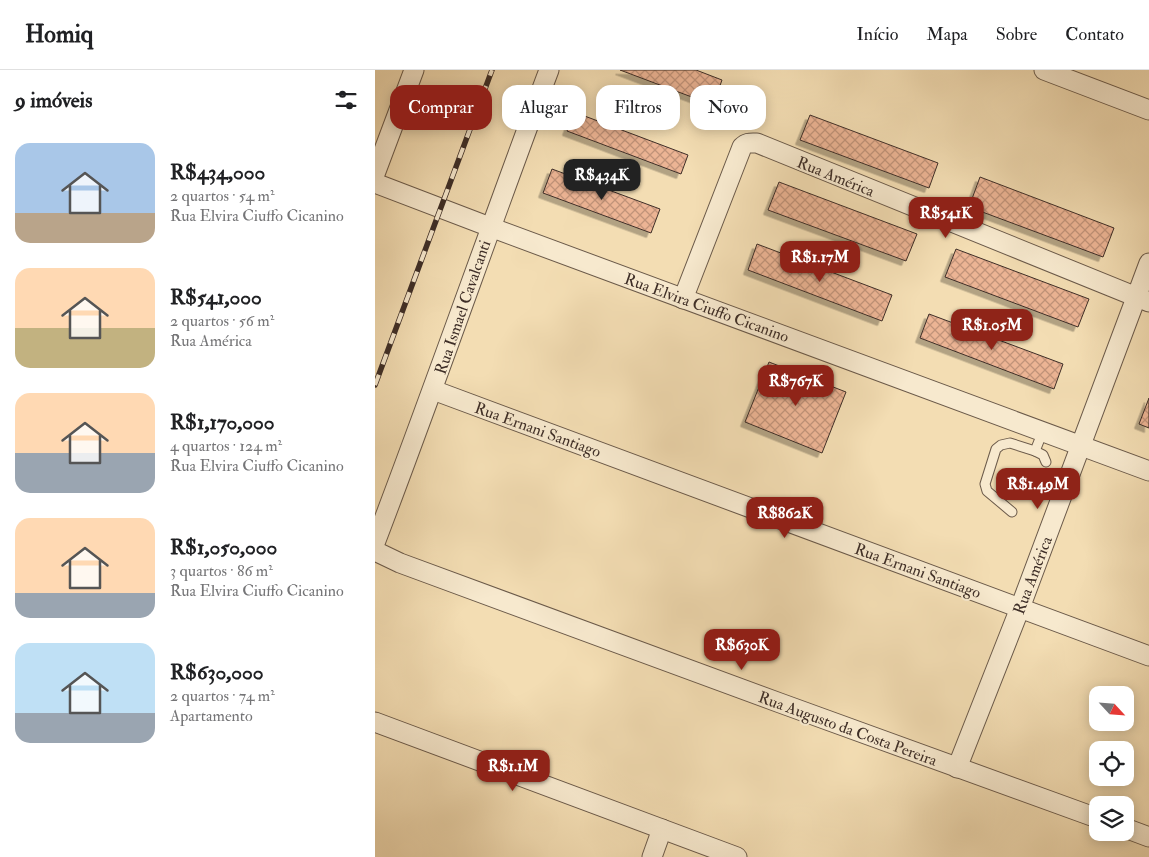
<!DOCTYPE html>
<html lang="pt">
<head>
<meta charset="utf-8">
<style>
	:root { --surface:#fff; --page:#f6f6f6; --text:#202124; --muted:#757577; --line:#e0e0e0; --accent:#8f2418 }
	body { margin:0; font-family:"IM FELL Double Pica",serif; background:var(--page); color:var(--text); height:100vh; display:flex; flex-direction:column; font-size:19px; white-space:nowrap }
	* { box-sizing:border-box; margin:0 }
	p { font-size:16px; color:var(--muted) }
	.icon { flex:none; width:28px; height:28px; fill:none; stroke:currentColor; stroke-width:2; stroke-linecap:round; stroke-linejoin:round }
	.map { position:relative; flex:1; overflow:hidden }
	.sheet { display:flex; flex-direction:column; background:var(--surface); width:375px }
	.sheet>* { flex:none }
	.guide { position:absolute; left:15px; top:15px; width:475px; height:45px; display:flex; gap:10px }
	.needle { width:32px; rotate:116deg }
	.buttons { position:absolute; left:714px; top:616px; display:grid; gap:10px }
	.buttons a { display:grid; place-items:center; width:45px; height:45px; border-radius:10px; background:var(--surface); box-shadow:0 2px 12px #0003; font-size:25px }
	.price { position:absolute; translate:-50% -42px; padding:0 11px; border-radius:10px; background:var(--accent); color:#fff; font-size:16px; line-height:32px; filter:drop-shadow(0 1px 2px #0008) }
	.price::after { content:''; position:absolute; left:50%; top:30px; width:15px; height:11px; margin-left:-8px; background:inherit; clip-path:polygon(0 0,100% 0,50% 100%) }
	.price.active { background:#222; color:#fff }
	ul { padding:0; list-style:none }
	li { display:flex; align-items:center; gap:15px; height:125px; padding:0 15px }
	li span { display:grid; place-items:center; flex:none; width:140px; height:100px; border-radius:15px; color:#555 }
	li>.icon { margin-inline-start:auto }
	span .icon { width:60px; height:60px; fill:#fffc; stroke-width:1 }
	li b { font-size:21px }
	h2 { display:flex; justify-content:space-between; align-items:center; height:60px; padding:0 15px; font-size:21px }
	.chip { padding:0 18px; border-radius:15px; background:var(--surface); box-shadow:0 2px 12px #0003; font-size:18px; line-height:45px }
	.chip.active { background:var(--accent); color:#fff }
	header { display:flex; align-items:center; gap:30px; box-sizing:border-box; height:70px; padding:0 25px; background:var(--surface); border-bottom:1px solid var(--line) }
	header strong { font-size:24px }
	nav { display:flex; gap:28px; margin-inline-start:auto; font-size:18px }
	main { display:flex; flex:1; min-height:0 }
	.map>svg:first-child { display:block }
	.building { fill:url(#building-cross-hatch); stroke:#3e2e27; filter:url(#shadow) }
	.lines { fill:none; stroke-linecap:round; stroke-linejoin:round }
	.lane-casing { stroke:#6b5a4a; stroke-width:11 }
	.street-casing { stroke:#6b5a4a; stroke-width:21 }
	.lane { stroke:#f7e9ce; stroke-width:9 }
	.street { stroke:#f7e9ce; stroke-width:19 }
	.rail-casing { stroke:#3e2e27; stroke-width:5.5 }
	.rail { stroke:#f7e9ce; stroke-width:4; stroke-dasharray:11; stroke-linecap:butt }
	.labels { text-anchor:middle; stroke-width:4; stroke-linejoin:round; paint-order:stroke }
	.street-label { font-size:16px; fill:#3e2e27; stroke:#f7e9ce }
</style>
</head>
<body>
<header>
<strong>Homiq</strong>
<nav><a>Início</a><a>Mapa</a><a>Sobre</a><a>Contato</a></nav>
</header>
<main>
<section class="sheet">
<h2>9 imóveis<svg class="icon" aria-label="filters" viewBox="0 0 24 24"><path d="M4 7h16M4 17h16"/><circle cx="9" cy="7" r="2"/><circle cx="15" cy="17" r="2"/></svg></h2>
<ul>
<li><span style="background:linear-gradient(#a9c7e8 70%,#b9a48a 0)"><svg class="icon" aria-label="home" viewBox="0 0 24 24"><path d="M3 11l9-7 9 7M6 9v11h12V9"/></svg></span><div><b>R$434,000</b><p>2 quartos · 54 m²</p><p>Rua Elvira Ciuffo Cicanino</p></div></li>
<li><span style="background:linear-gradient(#ffd9b3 60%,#c2b280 0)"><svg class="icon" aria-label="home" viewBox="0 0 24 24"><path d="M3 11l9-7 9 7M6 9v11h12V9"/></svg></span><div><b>R$541,000</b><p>2 quartos · 56 m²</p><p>Rua América</p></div></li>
<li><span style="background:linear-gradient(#ffd9b3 60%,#9aa5b1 0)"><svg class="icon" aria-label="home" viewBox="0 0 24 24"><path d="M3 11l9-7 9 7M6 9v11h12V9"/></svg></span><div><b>R$1,170,000</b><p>4 quartos · 124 m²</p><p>Rua Elvira Ciuffo Cicanino</p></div></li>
<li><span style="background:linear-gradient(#ffd9b3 75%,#9aa5b1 0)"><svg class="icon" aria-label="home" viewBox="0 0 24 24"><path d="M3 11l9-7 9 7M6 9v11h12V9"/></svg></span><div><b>R$1,050,000</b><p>3 quartos · 86 m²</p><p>Rua Elvira Ciuffo Cicanino</p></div></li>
<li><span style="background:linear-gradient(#bfe0f5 70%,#9aa5b1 0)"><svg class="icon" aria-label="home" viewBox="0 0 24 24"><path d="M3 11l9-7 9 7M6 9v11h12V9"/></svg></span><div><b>R$630,000</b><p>2 quartos · 74 m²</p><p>Apartamento</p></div></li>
</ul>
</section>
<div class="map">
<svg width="774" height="787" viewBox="0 0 774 787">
	<defs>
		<pattern id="building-cross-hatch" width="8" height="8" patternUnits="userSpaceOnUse" patternTransform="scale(1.25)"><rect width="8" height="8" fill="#ecb494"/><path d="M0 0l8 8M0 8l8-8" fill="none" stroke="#c19379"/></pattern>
		<filter id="shadow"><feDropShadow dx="-4.5" dy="4.5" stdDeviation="0" flood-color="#0004"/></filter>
	</defs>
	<rect width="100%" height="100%" fill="#f3ddb3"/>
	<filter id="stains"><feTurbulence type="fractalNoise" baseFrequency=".004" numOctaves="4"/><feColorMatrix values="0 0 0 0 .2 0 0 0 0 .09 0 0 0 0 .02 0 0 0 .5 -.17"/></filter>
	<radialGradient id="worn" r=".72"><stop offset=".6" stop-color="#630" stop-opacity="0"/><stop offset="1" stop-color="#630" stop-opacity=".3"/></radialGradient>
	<g class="building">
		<path d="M 245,0 L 321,0 L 347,10 L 338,35 Z"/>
		<path d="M 199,42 L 313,85 L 306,104 L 192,61 Z"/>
		<path d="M 435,45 L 563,93 L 554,118 L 425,70 Z"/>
		<path d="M 177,99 L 285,139 L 276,163 L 168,123 Z"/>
		<path d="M 605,107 L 739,158 L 728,187 L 594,137 Z"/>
		<path d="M 404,112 L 542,164 L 531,191 L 393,140 Z"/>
		<path d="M 382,174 L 517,225 L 507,251 L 373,200 Z"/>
		<path d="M 581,179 L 714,229 L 703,257 L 570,207 Z"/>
		<path d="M 554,244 L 688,294 L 679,319 L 545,268 Z"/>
		<path d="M 394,292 L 471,322 L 447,383 L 370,352 Z"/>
		<path d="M 774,328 L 774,358 L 764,354 Z"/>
	</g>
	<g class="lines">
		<defs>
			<g id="lane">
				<path d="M 660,381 L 668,385 L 671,392"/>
				<path d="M 637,442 L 612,421 L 610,414 L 621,379 L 626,375 L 635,373 L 660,381 L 668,361"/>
			</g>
			<g id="street">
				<path d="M 669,0 L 774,40"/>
				<path d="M 0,104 L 39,0"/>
				<path d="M 0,113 L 115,157 L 774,401"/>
				<path d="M 308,229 L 367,77 C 372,72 376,73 382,73 L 774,232"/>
				<path d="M 58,320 L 774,586"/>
				<path d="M 0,473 C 60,316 115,157 174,0"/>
				<path d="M 0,481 L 25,493 L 405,633 L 722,748"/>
				<path d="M 0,652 L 362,787"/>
				<path d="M 582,698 L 645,538 L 774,193"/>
				<path d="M 750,758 L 774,767"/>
				<path d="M 277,787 L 287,759"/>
			</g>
		</defs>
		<use href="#lane" class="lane-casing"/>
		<use href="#street" class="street-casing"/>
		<use href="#lane" class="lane"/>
		<use href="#street" class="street"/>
		<defs>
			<path id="rail" d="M 0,315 L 117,0"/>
		</defs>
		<use href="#rail" class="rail-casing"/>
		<use href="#rail" class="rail"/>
	</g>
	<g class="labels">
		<g class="street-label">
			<text transform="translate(461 106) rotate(22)" y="6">Rua América</text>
			<text transform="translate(87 237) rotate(-71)" y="6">Rua Ismael Cavalcanti</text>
			<text transform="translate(332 237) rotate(20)" y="6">Rua Elvira Ciuffo Cicanino</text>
			<text transform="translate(163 359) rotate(20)" y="6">Rua Ernani Santiago</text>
			<text transform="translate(543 500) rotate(20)" y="6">Rua Ernani Santiago</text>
			<text transform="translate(657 505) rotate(-69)" y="6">Rua América</text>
			<text transform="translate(473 658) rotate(20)" y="6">Rua Augusto da Costa Pereira</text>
		</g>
	</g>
	<rect width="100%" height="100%" filter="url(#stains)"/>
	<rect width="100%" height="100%" fill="url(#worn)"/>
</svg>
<div class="buttons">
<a><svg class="needle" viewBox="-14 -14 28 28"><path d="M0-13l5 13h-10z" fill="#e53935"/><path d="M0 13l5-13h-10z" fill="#757577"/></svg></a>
<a><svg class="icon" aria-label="locate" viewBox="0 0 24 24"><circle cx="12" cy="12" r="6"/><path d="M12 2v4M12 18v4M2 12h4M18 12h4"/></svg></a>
<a><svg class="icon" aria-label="layers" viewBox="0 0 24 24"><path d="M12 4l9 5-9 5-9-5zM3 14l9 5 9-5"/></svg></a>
</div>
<b class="price active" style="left:227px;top:131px">R$434K</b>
<b class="price" style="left:571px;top:169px">R$541K</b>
<b class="price" style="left:445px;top:213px">R$1.17M</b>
<b class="price" style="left:617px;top:281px">R$1.05M</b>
<b class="price" style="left:421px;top:337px">R$767K</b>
<b class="price" style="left:663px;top:440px">R$1.49M</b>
<b class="price" style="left:410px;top:469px">R$862K</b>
<b class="price" style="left:367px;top:601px">R$630K</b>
<b class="price" style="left:138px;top:722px">R$1.1M</b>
<div class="guide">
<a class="chip active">Comprar</a>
<a class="chip">Alugar</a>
<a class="chip">Filtros</a>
<a class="chip">Novo</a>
</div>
</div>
</main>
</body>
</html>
